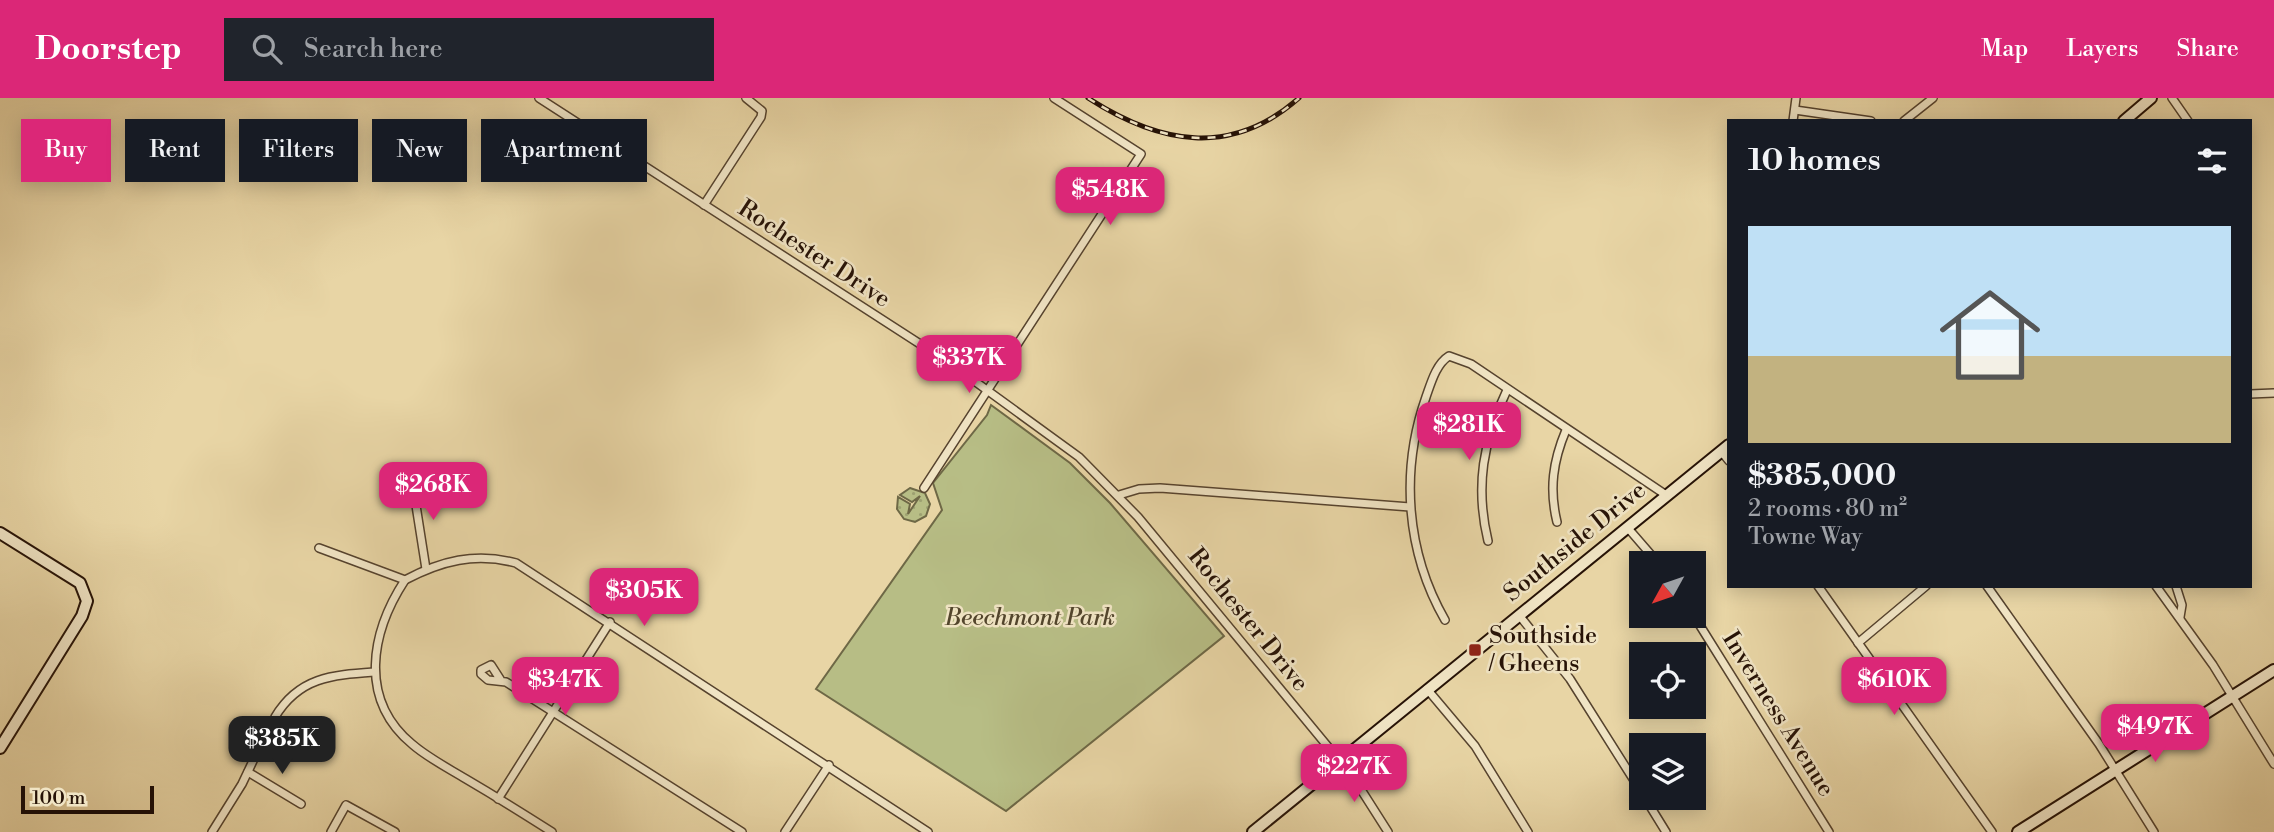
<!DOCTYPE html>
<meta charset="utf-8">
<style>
:root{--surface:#171b24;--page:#20242c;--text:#f1f3f6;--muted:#9ea1a6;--line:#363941;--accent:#db2777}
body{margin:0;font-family:"Libre Bodoni",serif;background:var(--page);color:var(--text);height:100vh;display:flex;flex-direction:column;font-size:26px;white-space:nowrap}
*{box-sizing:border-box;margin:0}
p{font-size:23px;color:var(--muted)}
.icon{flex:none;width:38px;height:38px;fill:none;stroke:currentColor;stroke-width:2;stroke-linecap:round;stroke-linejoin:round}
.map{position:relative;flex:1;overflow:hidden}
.details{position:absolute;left:1727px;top:21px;width:525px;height:469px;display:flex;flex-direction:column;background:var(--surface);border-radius:0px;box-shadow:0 4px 18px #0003}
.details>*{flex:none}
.top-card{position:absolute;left:21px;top:21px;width:665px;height:63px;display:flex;gap:14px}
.needle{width:46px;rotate:230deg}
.buttons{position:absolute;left:1629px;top:453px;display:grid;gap:14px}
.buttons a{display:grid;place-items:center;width:77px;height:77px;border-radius:0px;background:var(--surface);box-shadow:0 4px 18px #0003;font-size:35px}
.scale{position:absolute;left:21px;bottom:18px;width:133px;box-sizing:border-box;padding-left:7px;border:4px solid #261206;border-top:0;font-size:19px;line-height:24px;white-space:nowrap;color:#261206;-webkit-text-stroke:5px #f0e4c4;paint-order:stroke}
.price{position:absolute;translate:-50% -60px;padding:0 16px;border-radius:14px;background:var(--accent);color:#fff;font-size:23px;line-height:46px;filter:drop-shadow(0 2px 4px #0008)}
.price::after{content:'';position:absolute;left:50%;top:42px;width:21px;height:16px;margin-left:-10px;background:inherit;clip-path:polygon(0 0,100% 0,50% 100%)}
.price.on{background:#222;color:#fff}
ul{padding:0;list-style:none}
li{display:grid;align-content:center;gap:14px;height:371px;padding:0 21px}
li+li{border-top:2px solid var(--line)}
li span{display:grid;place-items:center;height:217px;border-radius:0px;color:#555}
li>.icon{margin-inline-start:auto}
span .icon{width:126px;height:126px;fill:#fffc;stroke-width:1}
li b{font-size:30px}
h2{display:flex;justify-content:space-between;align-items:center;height:84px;padding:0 21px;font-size:30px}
.tag{padding:0 24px;border-radius:0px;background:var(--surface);box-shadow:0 4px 18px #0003;font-size:24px;line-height:63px}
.tag.on{background:var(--accent);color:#fff}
header{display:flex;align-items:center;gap:42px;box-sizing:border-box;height:98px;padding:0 35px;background:var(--accent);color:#fff}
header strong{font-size:33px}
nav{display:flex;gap:38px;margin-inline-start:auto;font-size:24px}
.search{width:490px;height:63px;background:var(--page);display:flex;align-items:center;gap:18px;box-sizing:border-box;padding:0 24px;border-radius:0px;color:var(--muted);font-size:26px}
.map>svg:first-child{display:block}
.grass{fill:url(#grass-dots);stroke:#6e6846;stroke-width:2}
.green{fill:#b7bd85;stroke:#6e6846;stroke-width:2}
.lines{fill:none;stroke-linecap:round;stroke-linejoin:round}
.street-casing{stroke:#56432e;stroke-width:10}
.secondary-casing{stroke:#261206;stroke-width:14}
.street{stroke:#f0e4c4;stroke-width:7}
.secondary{stroke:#f0e4c4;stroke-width:10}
.rail-casing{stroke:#261206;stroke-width:5}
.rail{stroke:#f0e4c4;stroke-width:2.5;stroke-dasharray:8;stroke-linecap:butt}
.poi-dot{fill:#8f2418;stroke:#f0e4c4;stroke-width:2.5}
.labels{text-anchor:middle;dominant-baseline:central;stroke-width:5;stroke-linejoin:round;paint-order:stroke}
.street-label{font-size:24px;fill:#261206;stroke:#f0e4c4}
.park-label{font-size:24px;font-style:italic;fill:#52452c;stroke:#f0e4c4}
.poi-label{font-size:24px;fill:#261206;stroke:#f0e4c4;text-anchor:start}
</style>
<header>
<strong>Doorstep</strong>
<div class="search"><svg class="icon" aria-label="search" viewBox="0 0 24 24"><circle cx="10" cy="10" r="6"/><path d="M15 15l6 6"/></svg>Search here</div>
<nav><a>Map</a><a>Layers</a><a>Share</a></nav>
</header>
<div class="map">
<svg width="2274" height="734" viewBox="0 0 2274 734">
<defs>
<pattern id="grass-dots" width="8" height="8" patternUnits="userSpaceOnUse" patternTransform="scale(1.75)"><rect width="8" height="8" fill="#b7bd85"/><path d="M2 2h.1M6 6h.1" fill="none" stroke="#9da171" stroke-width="1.8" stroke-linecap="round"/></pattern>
</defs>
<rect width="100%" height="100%" fill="#e8d5a5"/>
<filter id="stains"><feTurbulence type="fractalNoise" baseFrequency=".00286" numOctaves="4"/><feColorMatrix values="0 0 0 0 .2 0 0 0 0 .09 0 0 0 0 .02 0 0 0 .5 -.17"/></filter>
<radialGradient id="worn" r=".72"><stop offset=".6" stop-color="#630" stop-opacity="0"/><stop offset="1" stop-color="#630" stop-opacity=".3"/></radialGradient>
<polygon class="grass" points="910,390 925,395 930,406 926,418 915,424 904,421 897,411 898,399 910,406 908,416 920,398 912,404 900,397"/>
<polygon class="green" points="991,307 1070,365 1110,405 1224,538 1006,713 816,591 942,412 933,385 987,317"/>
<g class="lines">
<defs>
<g id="street">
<polyline points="539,0 951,266 1079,359 1138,419 1353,679 1388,734"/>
<polyline points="2172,0 2188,23"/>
<polyline points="1795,12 1871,23"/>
<polyline points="1793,23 1796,0"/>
<polyline points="1904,23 1933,0"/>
<polyline points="704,107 761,19 762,13 746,0"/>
<polyline points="2250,296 2274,295"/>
<polyline points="1721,353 1729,363"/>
<polyline points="412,382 426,471"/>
<polyline points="924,390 1141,56 1054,0"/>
<polyline points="1119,397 1139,391 1160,390 1410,409"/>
<path d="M1557,424C1549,391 1553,363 1566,332"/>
<polyline points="1627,429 1659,466"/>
<path d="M1488,443C1475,389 1483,342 1507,292"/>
<path d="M319,450L405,482C441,463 475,454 516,465L928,734"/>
<path d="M405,482C371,534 358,601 412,646C428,660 448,670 466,681C495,698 524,716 552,734"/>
<polyline points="1818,488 1992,734"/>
<polyline points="1987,488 2099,646 2154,734"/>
<polyline points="2156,488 2213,567 2274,666"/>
<polyline points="2176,488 2182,507 2180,519"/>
<polyline points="1519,517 1570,581 1642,695"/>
<polyline points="1694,518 1829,734"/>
<path d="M1445,522C1406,454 1400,373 1426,299C1431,285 1436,266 1449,258L1471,266L1666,397"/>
<polyline points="1858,545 1926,488"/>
<polyline points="500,581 491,567 481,572 481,576 488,582 506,584 742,734"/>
<polyline points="1427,591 1475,648 1528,734"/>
<path d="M275,619C299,579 332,577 375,574"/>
<polyline points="248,674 301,706"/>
<polyline points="1645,700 1666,734"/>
<polyline points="498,701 610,524"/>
<polyline points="212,734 242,686 270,627"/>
<polyline points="331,734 346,707 395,734"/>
<polyline points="785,734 829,667"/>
</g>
<g id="secondary">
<polyline points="2124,23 2151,0"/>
<polyline points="0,435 80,485 87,503 82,518 0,650"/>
<polyline points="1253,734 1729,347"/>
<polyline points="2018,734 2274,572"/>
</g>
</defs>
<use href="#street" class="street-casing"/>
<use href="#secondary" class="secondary-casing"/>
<use href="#street" class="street"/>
<use href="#secondary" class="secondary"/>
<defs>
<path id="rail" d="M1088,0C1159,46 1231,60 1299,0"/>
</defs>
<use href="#rail" class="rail-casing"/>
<use href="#rail" class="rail"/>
</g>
<rect class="poi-dot" x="1468" y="545" width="14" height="14" rx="3.5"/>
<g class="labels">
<g class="street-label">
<text transform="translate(814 156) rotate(33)">Rochester Drive</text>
<text transform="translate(1575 444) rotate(-39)">Southside Drive</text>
<text transform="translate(1248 522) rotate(51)">Rochester Drive</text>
<text transform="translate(1778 616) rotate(58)">Inverness Avenue</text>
</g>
<g class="park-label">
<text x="1030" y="520">Beechmont Park</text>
</g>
<g class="poi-label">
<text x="1489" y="538">Southside<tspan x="1489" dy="28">/ Gheens</tspan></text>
</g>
</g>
<rect width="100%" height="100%" filter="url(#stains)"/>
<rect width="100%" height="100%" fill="url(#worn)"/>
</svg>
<div class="buttons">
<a><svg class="needle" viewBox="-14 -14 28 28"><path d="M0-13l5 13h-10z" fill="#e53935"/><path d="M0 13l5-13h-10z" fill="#9ea1a6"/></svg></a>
<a><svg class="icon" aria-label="locate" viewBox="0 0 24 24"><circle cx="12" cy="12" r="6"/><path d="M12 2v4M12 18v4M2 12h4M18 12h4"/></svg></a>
<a><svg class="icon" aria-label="layers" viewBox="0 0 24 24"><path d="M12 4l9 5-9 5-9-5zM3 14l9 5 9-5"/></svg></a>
</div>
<div class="scale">100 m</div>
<b class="price" style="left:1110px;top:129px">$548K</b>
<b class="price" style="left:969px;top:297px">$337K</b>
<b class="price" style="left:1469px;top:364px">$281K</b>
<b class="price" style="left:433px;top:424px">$268K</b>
<b class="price" style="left:644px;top:530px">$305K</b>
<b class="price" style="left:565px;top:619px">$347K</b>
<b class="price" style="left:1894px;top:619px">$610K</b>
<b class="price" style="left:2155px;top:666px">$497K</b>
<b class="price on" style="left:282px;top:678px">$385K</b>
<b class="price" style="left:1354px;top:706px">$227K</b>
<div class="top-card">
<a class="tag on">Buy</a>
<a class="tag">Rent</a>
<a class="tag">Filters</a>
<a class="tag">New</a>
<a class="tag">Apartment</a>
</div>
<section class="details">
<h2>10 homes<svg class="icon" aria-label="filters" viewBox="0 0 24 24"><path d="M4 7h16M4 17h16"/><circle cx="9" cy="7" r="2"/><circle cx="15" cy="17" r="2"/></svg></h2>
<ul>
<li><span style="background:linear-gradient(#bfe0f5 60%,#c2b280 0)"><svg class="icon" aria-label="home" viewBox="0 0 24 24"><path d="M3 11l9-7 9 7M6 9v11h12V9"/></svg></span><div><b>$385,000</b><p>2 rooms · 80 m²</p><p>Towne Way</p></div></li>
</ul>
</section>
</div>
